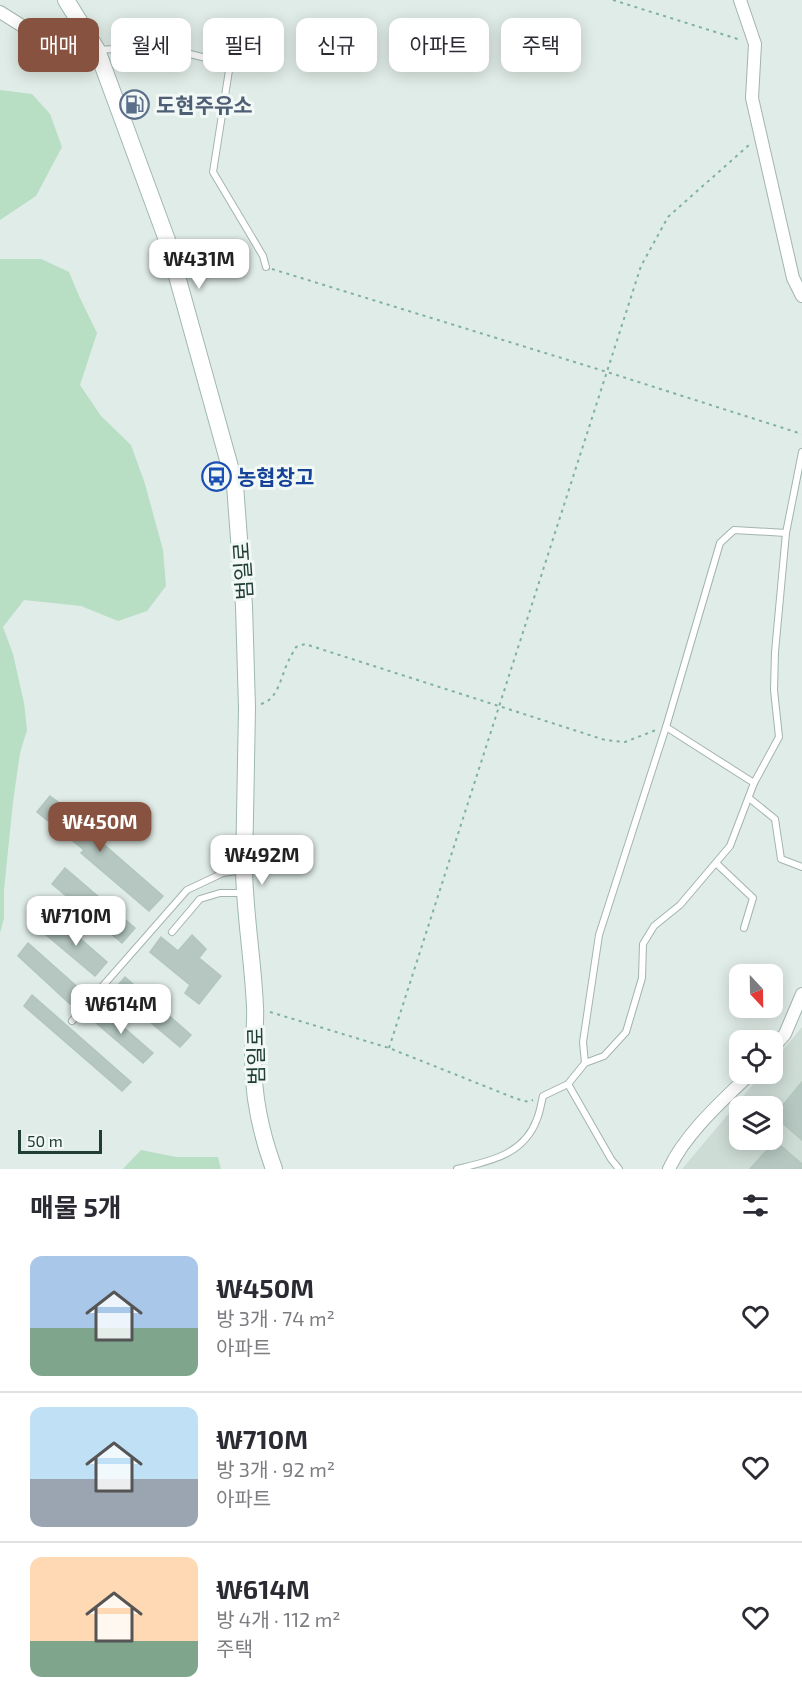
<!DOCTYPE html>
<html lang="ko">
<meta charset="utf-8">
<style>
:root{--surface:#fff;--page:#f7f7f7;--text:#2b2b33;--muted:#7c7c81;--line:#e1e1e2;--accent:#875240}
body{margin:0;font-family:"Exo 2","Noto Sans KR",sans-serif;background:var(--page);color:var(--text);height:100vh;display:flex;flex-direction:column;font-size:22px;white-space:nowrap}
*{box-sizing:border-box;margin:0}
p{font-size:20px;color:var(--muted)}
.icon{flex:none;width:33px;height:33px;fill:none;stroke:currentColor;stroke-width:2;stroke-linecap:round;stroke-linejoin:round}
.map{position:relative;height:1169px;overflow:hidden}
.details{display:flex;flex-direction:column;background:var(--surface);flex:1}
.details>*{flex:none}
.banner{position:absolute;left:18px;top:18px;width:766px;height:54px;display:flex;gap:12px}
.needle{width:39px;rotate:158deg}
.buttons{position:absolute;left:729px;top:964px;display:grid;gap:12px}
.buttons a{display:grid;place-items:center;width:54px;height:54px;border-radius:12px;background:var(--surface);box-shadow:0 3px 15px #0003;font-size:30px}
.scale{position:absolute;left:18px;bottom:15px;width:84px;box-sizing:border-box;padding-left:6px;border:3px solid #203d36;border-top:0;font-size:16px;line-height:21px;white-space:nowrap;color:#203d36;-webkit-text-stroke:4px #f1f8f5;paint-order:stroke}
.price{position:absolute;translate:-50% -51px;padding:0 14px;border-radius:12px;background:#fff;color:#222;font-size:20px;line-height:39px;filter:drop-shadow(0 2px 3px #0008)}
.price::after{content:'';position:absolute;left:50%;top:36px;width:18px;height:14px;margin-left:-9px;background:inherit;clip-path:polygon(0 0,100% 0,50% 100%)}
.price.selected{background:var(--accent);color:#fff}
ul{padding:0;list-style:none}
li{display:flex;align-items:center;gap:18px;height:150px;padding:0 30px}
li+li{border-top:2px solid var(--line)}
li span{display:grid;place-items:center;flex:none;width:168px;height:120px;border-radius:12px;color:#555}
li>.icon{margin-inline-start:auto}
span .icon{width:72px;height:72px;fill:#fffc;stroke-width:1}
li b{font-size:26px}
h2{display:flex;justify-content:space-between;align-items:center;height:72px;padding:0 30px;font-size:26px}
.chip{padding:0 21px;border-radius:12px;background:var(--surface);box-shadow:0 3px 15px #0003;font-size:21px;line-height:54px}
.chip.selected{background:var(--accent);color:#fff}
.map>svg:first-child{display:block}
.built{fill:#cedcd6;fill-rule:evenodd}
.green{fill:#b8dec4}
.building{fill:#b5c7c0;stroke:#b2c6be;stroke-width:1.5}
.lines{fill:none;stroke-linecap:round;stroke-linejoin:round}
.lane-casing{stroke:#a3b4ae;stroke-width:8}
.street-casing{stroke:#a3b4ae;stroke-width:14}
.secondary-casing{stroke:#9eb8b0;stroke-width:18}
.path{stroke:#7fb1a3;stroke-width:2;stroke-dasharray:3 4.5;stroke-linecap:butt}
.lane{stroke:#fff;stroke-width:6}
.street{stroke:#fff;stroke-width:12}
.secondary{stroke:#fff;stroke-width:16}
.labels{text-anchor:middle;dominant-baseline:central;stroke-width:6;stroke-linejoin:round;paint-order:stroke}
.service-label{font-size:21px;font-weight:bold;fill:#4e5e75;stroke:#f1f8f5;text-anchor:start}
.transit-label{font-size:21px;font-weight:bold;fill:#164399;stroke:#f1f8f5;text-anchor:start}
.street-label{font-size:21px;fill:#203d36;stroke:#f1f8f5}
</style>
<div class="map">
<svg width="802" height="1169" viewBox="0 0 802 1169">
<rect width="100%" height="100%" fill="#e0ece7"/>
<path class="built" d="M802,1027V1169H682L762,1074H772L773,1062ZM740,1107H772V1140H740Z"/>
<g class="green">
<polygon points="0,90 32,94 50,114 62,147 36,196 0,220"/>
<polygon points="0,259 41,259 69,272 79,296 97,333 80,385 101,416 131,445 145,484 163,550 166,586 147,611 118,621 81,606 24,600 3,627 13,654 24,703 27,730 20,753 13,802 4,890 4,918 0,933"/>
<polygon points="141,1150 176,1157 218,1157 221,1169 123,1169"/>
</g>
<g class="building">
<polygon points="50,796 88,824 85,828 163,896 149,911 81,853 84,850 37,812"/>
<polygon points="65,868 135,928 122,943 52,884"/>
<polygon points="58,919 107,962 95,976 45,934"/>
<polygon points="192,935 206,949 199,958 221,976 199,1004 185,993 190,985 150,952 161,937 178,951"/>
<polygon points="28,943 82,991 70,1004 18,956"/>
<polygon points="125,977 191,1035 180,1047 113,991"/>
<polygon points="32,995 131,1082 122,1091 24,1006"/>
<polygon points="99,1006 153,1053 143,1063 89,1017"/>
<polygon points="802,1082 802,1140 774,1116"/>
<polygon points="774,1146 781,1146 802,1164 802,1169 750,1169 768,1149"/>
</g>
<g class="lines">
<defs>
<g id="lane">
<polyline points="97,50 133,48 182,52 230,64 213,172 263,256 266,267"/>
<polyline points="666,727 754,783"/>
<polyline points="749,798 775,819 781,859 802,867"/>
<polyline points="716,863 753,898 744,928"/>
<polyline points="172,932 200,899 220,893 244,893"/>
<polyline points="72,1021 187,890 223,873 243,870"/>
<polyline points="585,1063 604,1056 626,1032 642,978 643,944 654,926 680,905 730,846 754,783 779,737 774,690 775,652 786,533"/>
<polyline points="568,1084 611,1159 619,1169"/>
<path d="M457,1169C490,1161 524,1155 537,1119C540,1112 541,1104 543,1096L568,1084L585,1063L583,1042L599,935L666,727L720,543L734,530L786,533L802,452"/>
</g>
<g id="street">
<polyline points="740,0 755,44 752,98 793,278 802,296"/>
<polyline points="0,12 51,44 97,50"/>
<polyline points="772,1049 785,1034 802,994"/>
<path d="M669,1169C685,1134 722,1101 750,1074"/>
</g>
<path id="secondary" d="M66,0L97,50L167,240L235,485L244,606L247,708L244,870C245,916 253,961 255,1007C256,1024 253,1041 253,1057C253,1095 261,1134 274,1169"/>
</defs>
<use href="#lane" class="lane-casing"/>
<use href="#street" class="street-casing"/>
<use href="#secondary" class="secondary-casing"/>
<g class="path">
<polyline points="613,0 741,40"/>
<polyline points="272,269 607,372 802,434"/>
<path d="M261,704C276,700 280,682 285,669C288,661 292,654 296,647L305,644L605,740L625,742L656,730"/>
<polyline points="270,1012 389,1048 517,1099 529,1102 533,1100"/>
<polyline points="389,1048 641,266 668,217 750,144"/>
</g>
<use href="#lane" class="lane"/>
<use href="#street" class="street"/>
<use href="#secondary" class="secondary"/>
</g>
<defs>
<symbol id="fuel-ring" viewBox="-11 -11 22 22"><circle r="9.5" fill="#f1f8f5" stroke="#5c6f8a" stroke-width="1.5"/><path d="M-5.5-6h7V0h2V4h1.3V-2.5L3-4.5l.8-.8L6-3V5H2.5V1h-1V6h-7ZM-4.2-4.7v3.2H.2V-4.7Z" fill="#5c6f8a"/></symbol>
<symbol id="bus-ring" viewBox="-11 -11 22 22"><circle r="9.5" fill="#f1f8f5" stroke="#1a4fb4" stroke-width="1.5"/><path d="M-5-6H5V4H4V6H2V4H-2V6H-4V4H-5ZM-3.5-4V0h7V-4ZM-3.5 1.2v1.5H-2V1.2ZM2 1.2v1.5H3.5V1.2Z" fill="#1a4fb4"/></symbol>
</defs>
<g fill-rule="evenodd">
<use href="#fuel-ring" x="118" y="88" width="33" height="33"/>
<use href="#bus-ring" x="200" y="460" width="33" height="33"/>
</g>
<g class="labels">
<g class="service-label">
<text x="156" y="104">도현주유소</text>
</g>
<g class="transit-label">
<text x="237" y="476">농협창고</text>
</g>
<g class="street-label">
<text transform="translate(242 571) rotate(-94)">범일로</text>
<text transform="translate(255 1056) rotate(-91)">범일로</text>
</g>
</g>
</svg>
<div class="buttons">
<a><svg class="needle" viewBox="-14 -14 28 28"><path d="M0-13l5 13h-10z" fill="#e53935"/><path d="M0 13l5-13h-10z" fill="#7c7c81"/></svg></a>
<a><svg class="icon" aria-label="locate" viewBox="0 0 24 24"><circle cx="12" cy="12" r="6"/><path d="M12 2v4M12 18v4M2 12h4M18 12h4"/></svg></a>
<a><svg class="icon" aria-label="layers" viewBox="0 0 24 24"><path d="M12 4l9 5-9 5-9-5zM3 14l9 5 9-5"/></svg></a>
</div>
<div class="scale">50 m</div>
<b class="price" style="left:199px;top:290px">₩431M</b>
<b class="price selected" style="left:100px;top:853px">₩450M</b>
<b class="price" style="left:262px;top:886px">₩492M</b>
<b class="price" style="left:76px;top:947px">₩710M</b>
<b class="price" style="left:121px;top:1035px">₩614M</b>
<div class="banner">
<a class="chip selected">매매</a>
<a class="chip">월세</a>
<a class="chip">필터</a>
<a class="chip">신규</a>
<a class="chip">아파트</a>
<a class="chip">주택</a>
</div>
</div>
<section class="details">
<h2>매물 5개<svg class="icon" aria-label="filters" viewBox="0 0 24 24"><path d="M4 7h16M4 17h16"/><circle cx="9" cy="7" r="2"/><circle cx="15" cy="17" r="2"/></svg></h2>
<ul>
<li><span style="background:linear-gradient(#a9c7e8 60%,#7fa58c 0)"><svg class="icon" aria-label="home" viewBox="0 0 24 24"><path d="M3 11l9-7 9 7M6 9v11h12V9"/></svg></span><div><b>₩450M</b><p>방 3개 · 74 m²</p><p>아파트</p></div><svg class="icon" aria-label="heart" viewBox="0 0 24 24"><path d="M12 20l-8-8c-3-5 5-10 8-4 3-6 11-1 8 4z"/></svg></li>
<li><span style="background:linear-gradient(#bfe0f5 60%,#9aa5b1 0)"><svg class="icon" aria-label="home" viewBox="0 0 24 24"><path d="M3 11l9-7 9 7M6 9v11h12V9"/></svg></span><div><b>₩710M</b><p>방 3개 · 92 m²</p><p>아파트</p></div><svg class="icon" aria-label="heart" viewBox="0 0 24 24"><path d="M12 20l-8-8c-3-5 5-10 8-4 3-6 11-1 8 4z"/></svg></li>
<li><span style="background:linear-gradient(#ffd9b3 70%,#7fa58c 0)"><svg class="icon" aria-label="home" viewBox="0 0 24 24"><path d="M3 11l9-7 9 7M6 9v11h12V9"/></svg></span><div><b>₩614M</b><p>방 4개 · 112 m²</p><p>주택</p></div><svg class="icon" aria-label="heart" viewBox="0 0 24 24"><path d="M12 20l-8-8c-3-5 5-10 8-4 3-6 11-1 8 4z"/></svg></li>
</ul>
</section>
